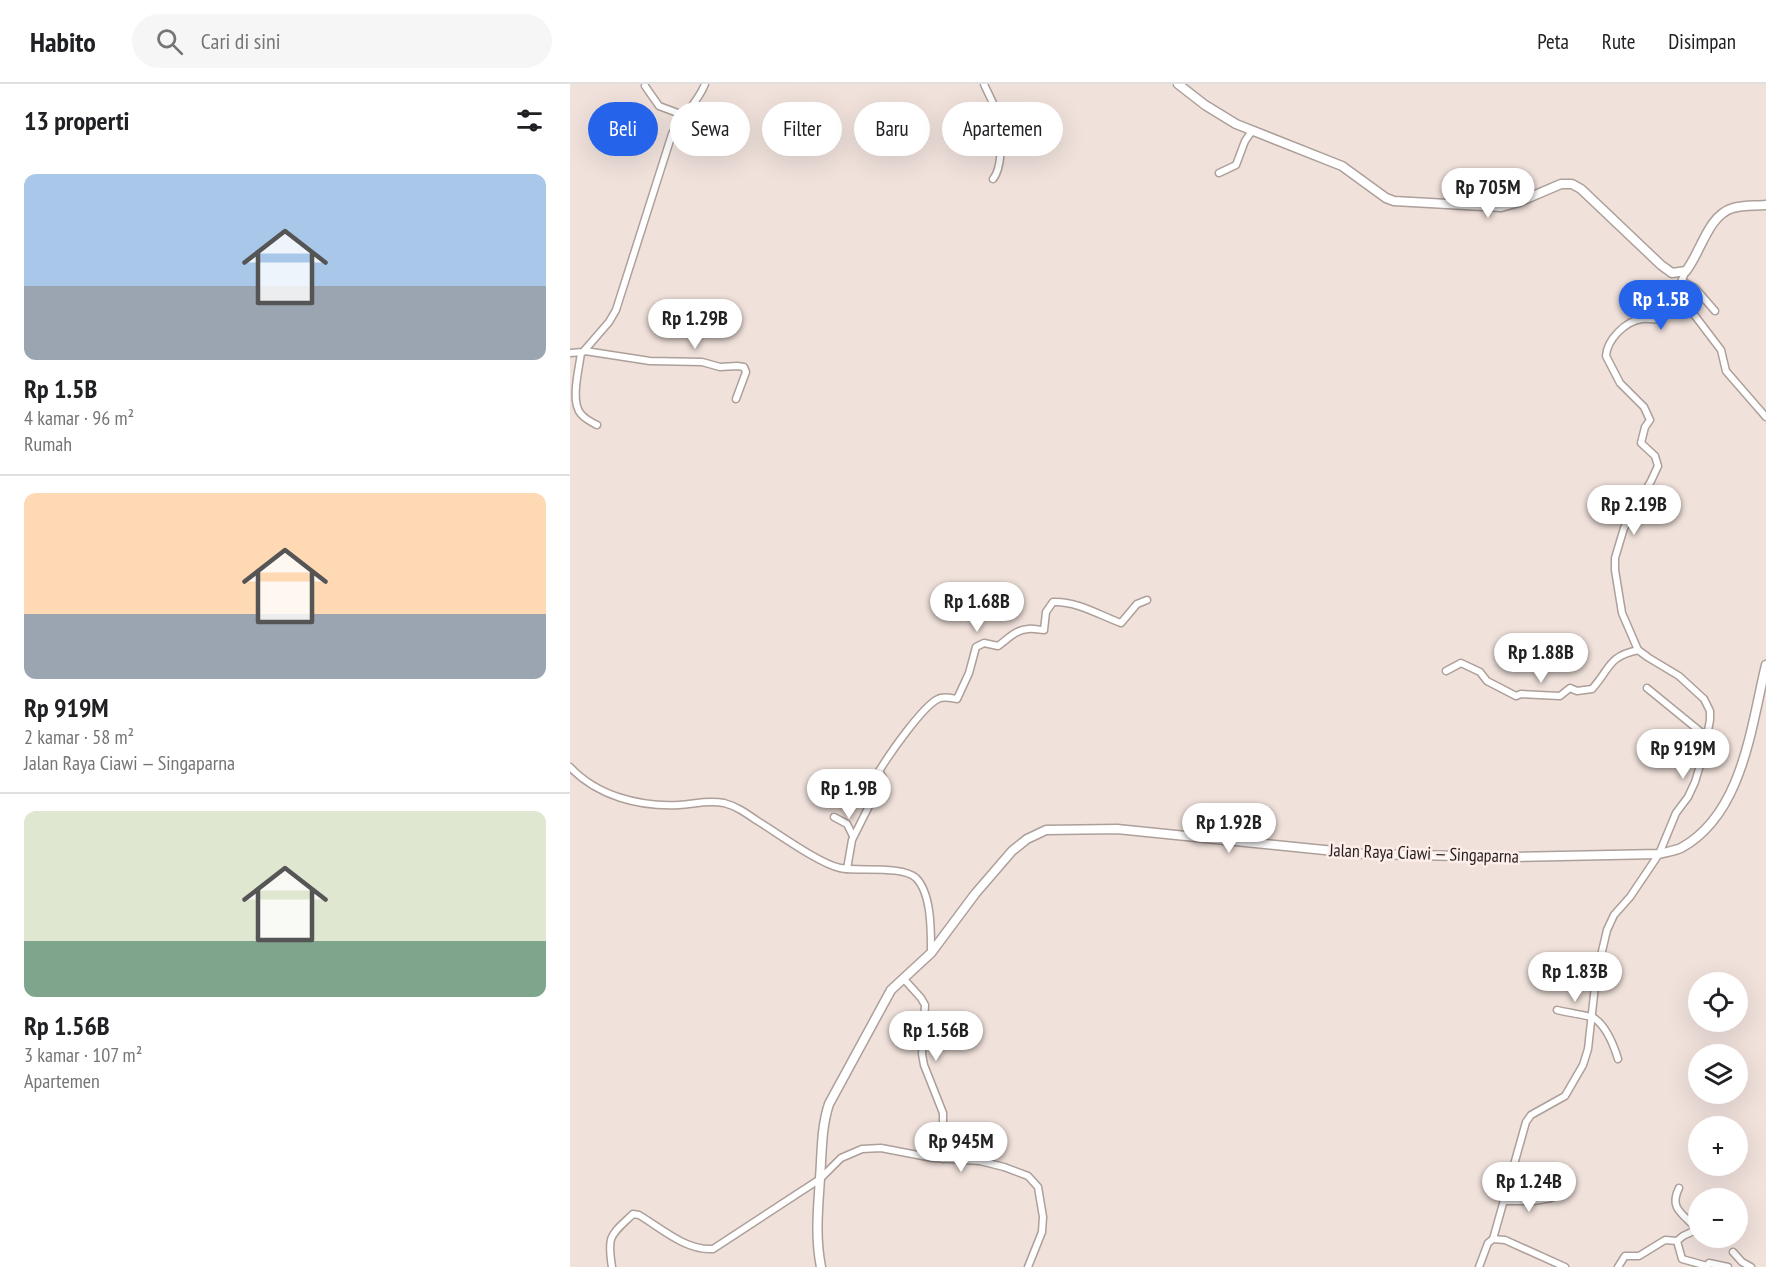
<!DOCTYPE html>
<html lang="id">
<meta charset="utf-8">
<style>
:root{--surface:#fff;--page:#f6f6f6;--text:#202124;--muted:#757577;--line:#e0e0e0;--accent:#2563eb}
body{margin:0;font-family:"PT Sans Narrow",sans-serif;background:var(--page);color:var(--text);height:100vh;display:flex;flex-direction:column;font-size:22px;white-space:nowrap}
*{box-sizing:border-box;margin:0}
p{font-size:20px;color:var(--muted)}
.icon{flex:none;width:33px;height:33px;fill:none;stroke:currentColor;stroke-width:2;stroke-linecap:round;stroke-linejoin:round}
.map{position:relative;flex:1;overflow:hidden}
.panel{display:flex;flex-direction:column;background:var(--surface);width:570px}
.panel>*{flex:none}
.guide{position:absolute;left:18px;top:18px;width:570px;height:54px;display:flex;gap:12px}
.fabs{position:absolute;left:1118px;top:888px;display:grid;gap:12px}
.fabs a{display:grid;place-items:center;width:60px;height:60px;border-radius:50%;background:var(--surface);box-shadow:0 6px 24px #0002;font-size:30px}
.price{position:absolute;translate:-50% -51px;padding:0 14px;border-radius:21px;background:#fff;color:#222;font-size:20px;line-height:39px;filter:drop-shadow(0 2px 3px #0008)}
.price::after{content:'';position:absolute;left:50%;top:36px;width:18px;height:14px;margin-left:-9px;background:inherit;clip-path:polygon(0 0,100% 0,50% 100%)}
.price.active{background:var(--accent);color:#fff}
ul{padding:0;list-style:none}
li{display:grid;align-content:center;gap:12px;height:318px;padding:0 24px}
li+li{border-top:2px solid var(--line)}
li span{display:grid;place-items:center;height:186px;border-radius:12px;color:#555}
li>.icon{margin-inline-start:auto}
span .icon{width:108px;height:108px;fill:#fffc;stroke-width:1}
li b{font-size:26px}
h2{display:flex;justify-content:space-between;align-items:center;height:72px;padding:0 24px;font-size:26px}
.chip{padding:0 21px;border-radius:27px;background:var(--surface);box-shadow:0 6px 24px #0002;font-size:21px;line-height:54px}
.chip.active{background:var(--accent);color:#fff}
header{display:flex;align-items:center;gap:36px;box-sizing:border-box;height:84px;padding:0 30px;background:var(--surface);border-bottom:2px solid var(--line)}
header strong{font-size:28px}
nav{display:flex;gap:33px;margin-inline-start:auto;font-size:21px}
.search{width:420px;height:54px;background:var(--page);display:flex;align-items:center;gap:15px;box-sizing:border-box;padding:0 21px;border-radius:33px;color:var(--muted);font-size:22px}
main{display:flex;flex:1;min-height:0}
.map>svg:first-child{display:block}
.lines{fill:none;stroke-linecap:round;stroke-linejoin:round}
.minor-casing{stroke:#ad9f9a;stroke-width:9}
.secondary-casing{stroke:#ad9f9a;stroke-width:11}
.minor{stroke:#fff;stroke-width:6}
.secondary{stroke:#fff;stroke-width:8}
.labels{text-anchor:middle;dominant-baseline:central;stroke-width:5;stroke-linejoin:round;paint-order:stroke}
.street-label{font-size:18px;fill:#241f1d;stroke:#feeee9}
</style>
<header>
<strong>Habito</strong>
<div class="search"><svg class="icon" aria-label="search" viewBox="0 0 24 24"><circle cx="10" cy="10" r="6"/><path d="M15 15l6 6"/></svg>Cari di sini</div>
<nav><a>Peta</a><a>Rute</a><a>Disimpan</a></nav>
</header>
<main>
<section class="panel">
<h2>13 properti<svg class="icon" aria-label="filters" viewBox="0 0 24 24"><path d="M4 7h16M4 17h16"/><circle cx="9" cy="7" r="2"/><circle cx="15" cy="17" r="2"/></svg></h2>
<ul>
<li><span style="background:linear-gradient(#a9c7e8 60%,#9aa5b1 0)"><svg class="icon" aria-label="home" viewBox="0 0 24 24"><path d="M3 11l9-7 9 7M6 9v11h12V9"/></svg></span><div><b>Rp 1.5B</b><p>4 kamar · 96 m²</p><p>Rumah</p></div></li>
<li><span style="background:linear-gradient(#ffd9b3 65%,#9aa5b1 0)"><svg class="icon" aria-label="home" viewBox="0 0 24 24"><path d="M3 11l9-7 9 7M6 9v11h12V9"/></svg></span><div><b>Rp 919M</b><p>2 kamar · 58 m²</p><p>Jalan Raya Ciawi — Singaparna</p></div></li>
<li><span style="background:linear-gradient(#dfe7d0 70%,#7fa58c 0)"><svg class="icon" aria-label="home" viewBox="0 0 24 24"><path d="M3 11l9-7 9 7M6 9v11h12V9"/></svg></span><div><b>Rp 1.56B</b><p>3 kamar · 107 m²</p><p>Apartemen</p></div></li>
</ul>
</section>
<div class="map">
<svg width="1196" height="1183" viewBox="0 0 1196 1183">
<rect width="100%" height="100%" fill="#f0e1db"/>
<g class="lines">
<defs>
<g id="minor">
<path d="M414,0C419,12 428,26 430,40C432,53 432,85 423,95"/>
<polyline points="75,2 89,22 113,31"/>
<polyline points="649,89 666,81 675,57 682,47"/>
<polyline points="1112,197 1125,204 1145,227"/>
<polyline points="1107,211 1116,220 1151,266 1156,287 1196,333"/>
<polyline points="15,267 80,277 132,278 150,283 167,282 174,283 176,288 166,315"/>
<path d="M0,269L13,268L39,238L46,226L102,50C111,32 128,19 135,0"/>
<path d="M11,269C9,285 0,318 11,330C15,335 21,338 27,341"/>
<path d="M876,587L891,579L910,588L917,597L946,612L951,610L990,612L1000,604L1007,607L1022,605C1041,584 1037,573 1068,566"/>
<polyline points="1077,604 1137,653"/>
<path d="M0,683C27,712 70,723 109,721C125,720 137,716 154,719C166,722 176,729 186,736C206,748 248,779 270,784C288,788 332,781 346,794C362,810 361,849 361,869"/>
<polyline points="264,733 277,740 283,752"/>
<path d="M277,785L282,756L313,694L309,687L311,684C321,668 353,622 368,615C373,612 381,614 387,615L399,589L406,563L414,559L428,562C438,555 445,546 458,545C463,544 469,546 474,546L476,528L483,518C507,517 529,531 551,539L567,520L577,516"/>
<polyline points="333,894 351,914 355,921 352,970 354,981 373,1029 373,1075"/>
<path d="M987,926C994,928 1021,932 1024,934C1036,942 1044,962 1048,975"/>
<path d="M1109,1104C1098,1126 1115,1130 1126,1145"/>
<polyline points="935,1117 964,1117 981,1114"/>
<path d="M923,1155L956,1038L961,1031L995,1012L1013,981L1018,965L1026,893L1037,846L1044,831L1060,813L1089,770L1106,729L1118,713L1125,698L1134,668L1140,636V627L1134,615L1109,592L1079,574L1068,566L1052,529L1045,486V474L1054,444L1081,397L1088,382L1085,372L1071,359L1075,343L1080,336L1074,323L1050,299L1036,272C1037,256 1055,237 1072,235C1080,234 1088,238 1095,232L1116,187"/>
<polyline points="1107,1157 1112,1175 1137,1182"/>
<polyline points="1163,1168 1172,1178 1181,1183"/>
<path d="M42,1183C37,1151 40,1152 63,1130L69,1131C91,1144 116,1167 143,1165L250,1095L271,1074L292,1065L311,1064L363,1074L410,1077L434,1083L458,1092L468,1103L473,1133L472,1148L458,1183"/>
<polyline points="909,1183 918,1159 923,1155 935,1156 995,1183"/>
<polyline points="1048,1183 1055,1172 1069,1172 1095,1156 1107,1157 1113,1152 1128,1145"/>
<polyline points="1136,1183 1139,1179 1158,1183"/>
</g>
<g id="secondary">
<path d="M608,0L635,21L666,40L772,82L816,114L824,117L931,123L949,118L991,100H1002L1011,105L1091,181L1102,189L1116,187C1131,168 1138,131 1163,124C1173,121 1185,122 1196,121"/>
<path d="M251,1183C245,1153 248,1125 250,1094C252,1069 251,1044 259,1020L321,906L361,869L405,810L442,767L457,755L476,746L547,745L794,770L942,773L1089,770C1096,768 1104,767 1111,764C1173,730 1181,642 1196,581"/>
</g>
</defs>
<use href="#minor" class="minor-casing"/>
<use href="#secondary" class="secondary-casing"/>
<use href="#minor" class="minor"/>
<use href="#secondary" class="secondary"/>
</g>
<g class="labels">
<g class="street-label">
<text transform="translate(854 769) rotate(2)">Jalan Raya Ciawi — Singaparna</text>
</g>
</g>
</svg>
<div class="fabs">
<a><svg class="icon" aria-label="locate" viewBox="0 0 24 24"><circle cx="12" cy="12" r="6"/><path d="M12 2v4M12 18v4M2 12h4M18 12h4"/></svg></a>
<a><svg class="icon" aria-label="layers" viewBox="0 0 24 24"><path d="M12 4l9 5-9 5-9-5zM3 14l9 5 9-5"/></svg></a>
<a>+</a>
<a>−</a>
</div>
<b class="price" style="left:918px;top:135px">Rp 705M</b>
<b class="price active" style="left:1091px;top:247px">Rp 1.5B</b>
<b class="price" style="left:125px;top:266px">Rp 1.29B</b>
<b class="price" style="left:1064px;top:452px">Rp 2.19B</b>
<b class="price" style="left:407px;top:549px">Rp 1.68B</b>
<b class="price" style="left:971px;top:600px">Rp 1.88B</b>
<b class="price" style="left:1113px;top:696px">Rp 919M</b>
<b class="price" style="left:279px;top:736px">Rp 1.9B</b>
<b class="price" style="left:659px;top:770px">Rp 1.92B</b>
<b class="price" style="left:1005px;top:919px">Rp 1.83B</b>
<b class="price" style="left:366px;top:978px">Rp 1.56B</b>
<b class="price" style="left:391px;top:1089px">Rp 945M</b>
<b class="price" style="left:959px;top:1129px">Rp 1.24B</b>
<div class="guide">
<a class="chip active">Beli</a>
<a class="chip">Sewa</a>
<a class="chip">Filter</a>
<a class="chip">Baru</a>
<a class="chip">Apartemen</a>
</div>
</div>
</main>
